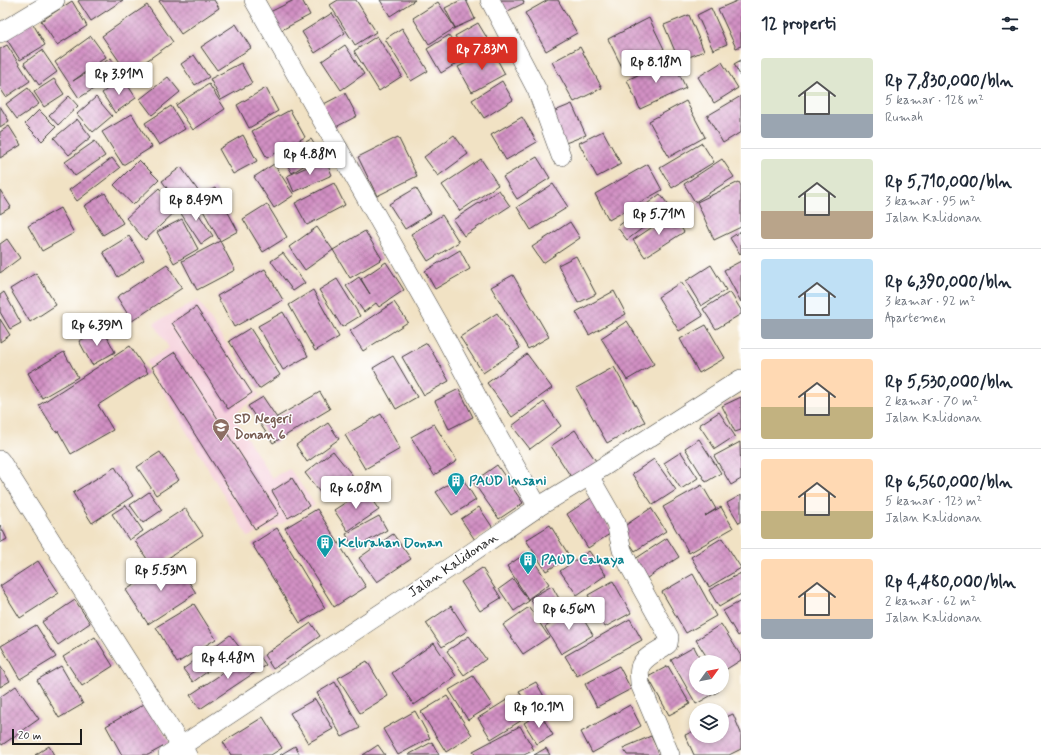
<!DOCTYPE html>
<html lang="id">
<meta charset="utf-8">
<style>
:root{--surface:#fff;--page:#f2f2f3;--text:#1f2937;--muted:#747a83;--line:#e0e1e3;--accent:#d93025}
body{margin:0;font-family:Mynerve,sans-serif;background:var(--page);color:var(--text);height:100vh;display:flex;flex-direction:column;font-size:15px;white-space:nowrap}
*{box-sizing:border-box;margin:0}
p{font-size:13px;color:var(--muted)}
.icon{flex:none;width:22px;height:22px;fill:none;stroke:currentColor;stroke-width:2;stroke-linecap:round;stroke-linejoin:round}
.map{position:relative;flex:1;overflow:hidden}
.panel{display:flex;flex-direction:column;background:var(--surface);width:300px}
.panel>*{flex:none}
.needle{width:26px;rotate:57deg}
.controls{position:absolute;left:689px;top:655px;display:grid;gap:8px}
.controls a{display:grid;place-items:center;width:40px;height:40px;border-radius:50%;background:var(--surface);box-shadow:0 2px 6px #0003;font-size:20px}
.scale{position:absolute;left:12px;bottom:10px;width:70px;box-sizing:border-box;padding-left:4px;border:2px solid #1c1c1c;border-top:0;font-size:11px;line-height:14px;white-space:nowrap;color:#1c1c1c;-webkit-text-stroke:3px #fff;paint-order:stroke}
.price{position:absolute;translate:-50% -34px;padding:0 9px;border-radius:4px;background:#fff;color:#222;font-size:13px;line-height:26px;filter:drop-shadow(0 1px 2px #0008)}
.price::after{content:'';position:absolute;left:50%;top:24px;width:12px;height:9px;margin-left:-6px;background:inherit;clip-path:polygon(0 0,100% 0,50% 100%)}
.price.on{background:var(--accent);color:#fff}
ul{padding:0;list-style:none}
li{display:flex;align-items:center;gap:12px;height:100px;padding:0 20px}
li+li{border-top:1px solid var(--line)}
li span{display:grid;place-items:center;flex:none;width:112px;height:80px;border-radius:4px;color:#555}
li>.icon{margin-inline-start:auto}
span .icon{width:48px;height:48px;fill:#fffc;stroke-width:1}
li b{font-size:17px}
h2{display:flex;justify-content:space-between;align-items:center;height:48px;padding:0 20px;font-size:17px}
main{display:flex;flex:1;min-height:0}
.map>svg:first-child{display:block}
.built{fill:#f5cfda}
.building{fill:url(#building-cross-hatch)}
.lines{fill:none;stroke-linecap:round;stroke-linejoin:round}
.minor-casing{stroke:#3c3a35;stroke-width:20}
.minor{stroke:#fff;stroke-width:19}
.labels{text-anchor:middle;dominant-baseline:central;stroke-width:3;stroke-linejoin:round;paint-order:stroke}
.education-label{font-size:14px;font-weight:bold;fill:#785e54;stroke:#fff;text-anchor:start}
.culture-label{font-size:14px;font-weight:bold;fill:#0d838f;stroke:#fff;text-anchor:start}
.street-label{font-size:14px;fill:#1c1c1c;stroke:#fff}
</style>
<main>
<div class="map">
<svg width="741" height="755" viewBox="0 0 741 755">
<defs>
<pattern id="building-cross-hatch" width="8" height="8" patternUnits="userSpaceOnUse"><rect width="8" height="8" fill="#d190c3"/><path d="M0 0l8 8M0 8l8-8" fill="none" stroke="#a9759e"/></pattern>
</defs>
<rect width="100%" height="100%" fill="#fff"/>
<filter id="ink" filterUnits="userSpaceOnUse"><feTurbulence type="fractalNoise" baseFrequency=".025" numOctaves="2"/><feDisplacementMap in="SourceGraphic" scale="8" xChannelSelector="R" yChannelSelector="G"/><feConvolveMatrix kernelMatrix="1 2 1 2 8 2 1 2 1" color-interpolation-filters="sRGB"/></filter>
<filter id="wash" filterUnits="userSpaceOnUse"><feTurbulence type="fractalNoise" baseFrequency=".012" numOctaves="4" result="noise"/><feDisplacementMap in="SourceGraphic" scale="16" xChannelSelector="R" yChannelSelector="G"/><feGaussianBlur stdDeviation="0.9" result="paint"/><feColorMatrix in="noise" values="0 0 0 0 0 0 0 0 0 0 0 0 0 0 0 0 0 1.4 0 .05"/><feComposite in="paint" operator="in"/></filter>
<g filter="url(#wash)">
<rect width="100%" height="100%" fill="#f1e2c4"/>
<polygon class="built" points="198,300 259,395 233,415 272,478 289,468 315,505 283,523 248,537 146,362 169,348 154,323"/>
<g id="blocks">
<g class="building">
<polygon points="80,0 123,0 91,21 78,1"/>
<polygon points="161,0 214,0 219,8 181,34 159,1"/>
<polygon points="294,0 302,0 310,15 276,33 266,14"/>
<polygon points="338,0 356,0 376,32 355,45 330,5"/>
<polygon points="380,0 415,0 390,16"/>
<polygon points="461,0 466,0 475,19 455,28 445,8"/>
<polygon points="498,0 523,0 524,3 504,13"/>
<polygon points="548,0 558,0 577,33 546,51 525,13"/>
<polygon points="739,0 741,0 741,46 736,48 718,9"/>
<polygon points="72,1 87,26 57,45 41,21"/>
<polygon points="438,2 455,28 429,44 413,18"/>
<polygon points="147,5 173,42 128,74 102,36"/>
<polygon points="711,8 727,44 713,50 697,15"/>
<polygon points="332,13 345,33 315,53 302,32"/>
<polygon points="689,15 704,51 679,61 664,25"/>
<polygon points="649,18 664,49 623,69 608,39"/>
<polygon points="32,22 45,45 20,60 6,38"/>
<polygon points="478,23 490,43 467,57 455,36"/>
<polygon points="236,24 251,48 217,70 201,47"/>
<polygon points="402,28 428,71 411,81 385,39"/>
<polygon points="449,35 464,59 441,73 427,49"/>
<polygon points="91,36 106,57 73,81 111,58 120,72 79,98 55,62"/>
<polygon points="377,36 402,76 379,91 354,51"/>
<polygon points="7,45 30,81 6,97 0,88 0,49"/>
<polygon points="345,45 364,74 341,90 322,61"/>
<polygon points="580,47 602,88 574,102 552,62"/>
<polygon points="42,50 57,72 39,85 24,63"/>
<polygon points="492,50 505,74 472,92 458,67"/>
<polygon points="194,55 209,77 195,85 181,64"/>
<polygon points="672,59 686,88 640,109 627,80"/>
<polygon points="741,60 741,77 734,64"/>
<polygon points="722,62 738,88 714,103 698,77"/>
<polygon points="241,63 252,83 221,100 210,79"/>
<polygon points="168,77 180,92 152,115 140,99"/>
<polygon points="123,78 136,98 115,113 102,93"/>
<polygon points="54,79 64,94 44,107 34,92"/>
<polygon points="502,81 513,100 484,118 472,100"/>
<polygon points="209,84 225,109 193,130 176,105"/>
<polygon points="28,88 39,104 17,119 6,104"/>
<polygon points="266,88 278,111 249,128 237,105"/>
<polygon points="345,93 357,116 334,128 322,105"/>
<polygon points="69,96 78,106 58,125 49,115"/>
<polygon points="741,96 741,132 723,143 707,116"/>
<polygon points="96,97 112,116 93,132 77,114"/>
<polygon points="686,101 705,137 669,157 649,121"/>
<polygon points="572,104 586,135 563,144 550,113"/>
<polygon points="0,106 9,121 0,127"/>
<polygon points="171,106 185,129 159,145 145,123"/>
<polygon points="39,110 56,127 42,141 25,124"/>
<polygon points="290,110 305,137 267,158 252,131"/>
<polygon points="132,114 152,147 123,165 102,132"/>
<polygon points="522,117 537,142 506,160 491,135"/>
<polygon points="77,119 91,137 69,155 54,138"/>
<polygon points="9,126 21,145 0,158 0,132"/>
<polygon points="603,131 621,164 597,177 579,143"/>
<polygon points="243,135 257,161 233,174 219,149"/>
<polygon points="454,135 468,154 438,176 424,157"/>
<polygon points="398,137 417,176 377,196 358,157"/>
<polygon points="311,139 321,155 292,173 282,156"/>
<polygon points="95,141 105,156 75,176 65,162"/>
<polygon points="702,143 714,162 672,188 660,168"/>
<polygon points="537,157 550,178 517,199 503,177"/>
<polygon points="112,158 120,168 77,201 69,190"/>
<polygon points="325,159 332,175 294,192 287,176"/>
<polygon points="481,159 498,185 460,211 442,185"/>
<polygon points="722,159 734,177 695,202 684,184"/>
<polygon points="139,160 159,180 133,205 114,185"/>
<polygon points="274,164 294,195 274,208 254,177"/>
<polygon points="648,164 662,190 609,220 595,194"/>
<polygon points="181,167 199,192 180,207 162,181"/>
<polygon points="739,182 741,186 741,227 714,240 697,202"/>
<polygon points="334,183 345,205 307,225 295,203"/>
<polygon points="553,184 568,207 531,230 517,207"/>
<polygon points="159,188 178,209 145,240 126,218"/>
<polygon points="215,188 238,231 220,241 235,270 197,290 182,261 220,241 196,198"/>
<polygon points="416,188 431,213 405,229 389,204"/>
<polygon points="0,190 11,207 0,214"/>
<polygon points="499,190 510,206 464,236 453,220"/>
<polygon points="105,193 123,223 103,235 84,206"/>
<polygon points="660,194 670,207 627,240 617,227"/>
<polygon points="190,201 213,236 201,244 178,209"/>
<polygon points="267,204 287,237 263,252 243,219"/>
<polygon points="60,208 74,233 42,251 28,226"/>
<polygon points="672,214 684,232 645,257 633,240"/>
<polygon points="442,215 459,242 428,261 411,234"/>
<polygon points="182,219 198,249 174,263 157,232"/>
<polygon points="570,222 580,238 543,263 532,247"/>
<polygon points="317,227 333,250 365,231 382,259 350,278 333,250 305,270 289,247"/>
<polygon points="741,231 741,253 740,254 730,238"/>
<polygon points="129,236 144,260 118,277 103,252"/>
<polygon points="7,239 20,258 0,273 0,244"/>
<polygon points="460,250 470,269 435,289 425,271"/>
<polygon points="283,253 305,283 293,291 271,261"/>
<polygon points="576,256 596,294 578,303 558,265"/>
<polygon points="741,261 741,302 724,270"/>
<polygon points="386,262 404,290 379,307 376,303 364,312 346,286 359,277 370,294 361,279"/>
<polygon points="167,264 182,288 132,321 117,297"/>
<polygon points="711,265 726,290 701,306 686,281"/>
<polygon points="265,269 283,300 234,327 217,296"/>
<polygon points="36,273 56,305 30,322 10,289"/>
<polygon points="513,275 549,337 528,349 491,287"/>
<polygon points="337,279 360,316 342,327 319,290"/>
<polygon points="681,282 703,316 679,331 658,297"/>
<polygon points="313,290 339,337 315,351 289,305"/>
<polygon points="614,291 626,314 589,335 576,312"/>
<polygon points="4,292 21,323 10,329 0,312 0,295"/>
<polygon points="730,292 741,310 741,314 716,329 703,309"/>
<polygon points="394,302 408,322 363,351 350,331"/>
<polygon points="196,307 252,393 228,409 172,323"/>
<polygon points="283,312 308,356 283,370 258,326"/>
<polygon points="497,313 520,348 483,373 460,337"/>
<polygon points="0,319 10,335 0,342"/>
<polygon points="627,321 654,364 627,380 601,338"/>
<polygon points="706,325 725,358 699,373 680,339"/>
<polygon points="250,328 280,375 259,389 229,341"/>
<polygon points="103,329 115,352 92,365 79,341"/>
<polygon points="427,343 449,381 424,395 402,357"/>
<polygon points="130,346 148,373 98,405 113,430 71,454 58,431 56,432 39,405"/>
<polygon points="64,352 78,377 42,398 28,373"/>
<polygon points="175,352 279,514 255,529 152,367"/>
<polygon points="527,354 552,388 512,417 487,383"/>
<polygon points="393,356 417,397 396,409 373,368"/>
<polygon points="614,367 645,422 607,443 576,388"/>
<polygon points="459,389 473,417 449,429 435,401"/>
<polygon points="320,392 330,409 273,443 248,406 263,397 283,427 277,417"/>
<polygon points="741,397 741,430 735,432 722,406"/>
<polygon points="544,402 561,426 530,449 512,426"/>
<polygon points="719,412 735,436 715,449 699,425"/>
<polygon points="381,414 400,449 365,469 345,435"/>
<polygon points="328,423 339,439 307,462 296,445"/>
<polygon points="434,424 457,461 434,475 411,437"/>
<polygon points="575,430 598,464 573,480 551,446"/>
<polygon points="699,439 721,473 706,482 685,448"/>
<polygon points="740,442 741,479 731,485 714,456"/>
<polygon points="333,451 353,476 325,499 305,473"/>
<polygon points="160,452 179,480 156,495 137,467"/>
<polygon points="681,452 698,478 681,489 664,463"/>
<polygon points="654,459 676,490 653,505 632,474"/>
<polygon points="497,465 523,503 499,519 473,482"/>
<polygon points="115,467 133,496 92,523 73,493"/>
<polygon points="461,476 476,500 452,515 436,492"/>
<polygon points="292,478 309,506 288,518 272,491"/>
<polygon points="702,485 716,509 705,516 721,507 733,528 689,553 663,507"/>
<polygon points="365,490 379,510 348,531 334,510"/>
<polygon points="149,492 162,510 143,523 130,505"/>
<polygon points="741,495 741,522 739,523 727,503"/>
<polygon points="591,498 613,532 588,548 567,514"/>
<polygon points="126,505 143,531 129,540 112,514"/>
<polygon points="479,507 493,528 475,540 461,519"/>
<polygon points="185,508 203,535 153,568 135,541"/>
<polygon points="651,508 666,531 635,551 620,529"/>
<polygon points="317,509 366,587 334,607 285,528"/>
<polygon points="379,516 387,530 354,549 346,534"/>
<polygon points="0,525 7,539 0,543"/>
<polygon points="550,525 570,557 546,571 526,540"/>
<polygon points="277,528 325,608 300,623 252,544"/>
<polygon points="393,534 411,559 377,582 359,558"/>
<polygon points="667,538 679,557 644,580 632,561"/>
<polygon points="722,538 741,568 709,587 691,557"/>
<polygon points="589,551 606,575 577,595 560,571"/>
<polygon points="528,552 549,584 528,599 507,566"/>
<polygon points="174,559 196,593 148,624 126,590"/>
<polygon points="38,561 59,593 20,618 0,586"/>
<polygon points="482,568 501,598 480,611 461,582"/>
<polygon points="741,573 741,594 719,607 709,590"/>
<polygon points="693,574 716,616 686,633 662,592"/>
<polygon points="513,579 529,601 514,611 499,589"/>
<polygon points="613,581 631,613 605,627 588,595"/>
<polygon points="552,586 566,611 544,623 530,598"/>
<polygon points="75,600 90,623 58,645 42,622"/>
<polygon points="741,601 741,634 738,636 723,611"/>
<polygon points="194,604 216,639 177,663 156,627"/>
<polygon points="451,606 467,631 442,647 426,623"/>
<polygon points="529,607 549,637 523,654 503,625"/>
<polygon points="576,607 593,635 561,654 545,627"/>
<polygon points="630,619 642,640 577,676 565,656"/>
<polygon points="311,623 320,636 273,669 264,655"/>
<polygon points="721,624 741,656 741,660 722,672 722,662 710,662 696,640"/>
<polygon points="36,625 56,657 20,679 1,646"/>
<polygon points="230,635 240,648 193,682 183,669"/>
<polygon points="469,636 486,659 464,675 447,651"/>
<polygon points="95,637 113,666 82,686 63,657"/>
<polygon points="434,643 456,676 414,705 392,673"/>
<polygon points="694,647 702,662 696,662 696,688 717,688 719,691 696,704 671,660"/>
<polygon points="256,651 266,665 200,709 190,695"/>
<polygon points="367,661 388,696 360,713 338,678"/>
<polygon points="0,666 10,681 0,687"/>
<polygon points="61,666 83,704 59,718 37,680"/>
<polygon points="619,666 631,689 597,707 585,684"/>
<polygon points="668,666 690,704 669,715 648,677"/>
<polygon points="473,676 492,705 468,720 449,690"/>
<polygon points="335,682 360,728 342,737 317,693"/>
<polygon points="536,682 547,702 530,711 519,691"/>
<polygon points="16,686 39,719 2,745 0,742 0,697"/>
<polygon points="447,696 472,735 446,752 421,712"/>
<polygon points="513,696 527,717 491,739 478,718"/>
<polygon points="315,699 333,729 308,743 290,713"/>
<polygon points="146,703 170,743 148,755 122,755 106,726"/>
<polygon points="630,705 641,726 592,753 581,732"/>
<polygon points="415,711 430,738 398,755 383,729"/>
<polygon points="540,713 553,735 537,744 524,723"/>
<polygon points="733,714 741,733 741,749 729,755 694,755 685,735 696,730 696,736 722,736 722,719"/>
<polygon points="263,717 282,748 271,755 231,755 223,742"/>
<polygon points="520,726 534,750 524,755 475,755 473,751"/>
<polygon points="651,736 660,755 627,755 623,748"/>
<polygon points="432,742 439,755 408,755"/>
<polygon points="378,745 385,755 363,755"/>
<polygon points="49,746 54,755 35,755"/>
<polygon points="295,746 300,755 280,755"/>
<polygon points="546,748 550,755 534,755"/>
</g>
</g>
</g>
<g filter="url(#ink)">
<use href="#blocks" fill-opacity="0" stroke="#3c3a35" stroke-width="1"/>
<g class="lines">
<defs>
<g id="minor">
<polyline points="254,0 444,335 491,423 538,507"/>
<polyline points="490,0 537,90 561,156"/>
<polyline points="0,33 55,0"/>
<polyline points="0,460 187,755"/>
<path d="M589,476L616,523L622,550L630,567L669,637L668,644C660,650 646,656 641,665C638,670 640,679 640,684L670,755"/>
<polyline points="168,755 455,564 538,507 589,476 741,379"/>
</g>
</defs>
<use href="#minor" class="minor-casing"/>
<use href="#minor" class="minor"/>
</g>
</g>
<defs>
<symbol id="school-pin" viewBox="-11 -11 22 30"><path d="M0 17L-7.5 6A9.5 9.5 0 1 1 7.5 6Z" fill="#8d6e63" stroke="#fff"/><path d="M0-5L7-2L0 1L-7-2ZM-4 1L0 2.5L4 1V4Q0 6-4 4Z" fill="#fff"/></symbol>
<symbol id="building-pin" viewBox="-11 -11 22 30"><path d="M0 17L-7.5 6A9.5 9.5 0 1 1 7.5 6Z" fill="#0f9aa8" stroke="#fff"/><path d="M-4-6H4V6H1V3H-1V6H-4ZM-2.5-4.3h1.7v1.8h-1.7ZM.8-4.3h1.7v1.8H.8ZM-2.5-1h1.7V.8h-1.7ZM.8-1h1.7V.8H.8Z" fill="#fff"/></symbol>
</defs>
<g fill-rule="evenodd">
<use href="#school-pin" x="211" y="417" width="20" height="27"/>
<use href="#building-pin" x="446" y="471" width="20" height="27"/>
<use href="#building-pin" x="315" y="533" width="20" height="27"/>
<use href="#building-pin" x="518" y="550" width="20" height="27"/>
</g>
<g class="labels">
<g class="education-label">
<text x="234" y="419">SD Negeri<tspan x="234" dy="16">Donan 6</tspan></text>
</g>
<g class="culture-label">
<text x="469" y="481">PAUD Insani</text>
<text x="338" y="543">Kelurahan Donan</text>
<text x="541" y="560">PAUD Cahaya</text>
</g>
<g class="street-label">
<text transform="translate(453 565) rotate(-34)">Jalan Kalidonan</text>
</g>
</g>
</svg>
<div class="controls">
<a><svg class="needle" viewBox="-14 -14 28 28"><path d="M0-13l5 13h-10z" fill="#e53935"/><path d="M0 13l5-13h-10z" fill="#747a83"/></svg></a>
<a><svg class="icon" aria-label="layers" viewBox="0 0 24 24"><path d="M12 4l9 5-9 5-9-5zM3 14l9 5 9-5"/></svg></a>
</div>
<div class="scale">20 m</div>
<b class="price on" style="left:482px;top:71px">Rp 7.83M</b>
<b class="price" style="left:656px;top:84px">Rp 8.18M</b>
<b class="price" style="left:119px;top:96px">Rp 3.91M</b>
<b class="price" style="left:310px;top:176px">Rp 4.88M</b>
<b class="price" style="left:196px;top:222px">Rp 8.49M</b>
<b class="price" style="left:659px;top:236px">Rp 5.71M</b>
<b class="price" style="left:97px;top:347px">Rp 6.39M</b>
<b class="price" style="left:356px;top:510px">Rp 6.08M</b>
<b class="price" style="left:161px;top:592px">Rp 5.53M</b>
<b class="price" style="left:569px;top:631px">Rp 6.56M</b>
<b class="price" style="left:228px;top:680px">Rp 4.48M</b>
<b class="price" style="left:539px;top:729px">Rp 10.1M</b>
</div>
<section class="panel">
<h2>12 properti<svg class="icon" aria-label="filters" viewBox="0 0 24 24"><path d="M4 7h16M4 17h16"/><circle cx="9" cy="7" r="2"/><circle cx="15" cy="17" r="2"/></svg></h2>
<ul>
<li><span style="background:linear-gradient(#dfe7d0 70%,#9aa5b1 0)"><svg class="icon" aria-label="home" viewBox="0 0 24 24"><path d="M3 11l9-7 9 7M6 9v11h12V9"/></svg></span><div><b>Rp 7,830,000/bln</b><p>5 kamar · 128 m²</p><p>Rumah</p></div></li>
<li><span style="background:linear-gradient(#dfe7d0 65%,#b9a48a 0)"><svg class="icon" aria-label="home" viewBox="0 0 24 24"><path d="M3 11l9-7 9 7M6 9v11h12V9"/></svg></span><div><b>Rp 5,710,000/bln</b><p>3 kamar · 95 m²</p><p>Jalan Kalidonan</p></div></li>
<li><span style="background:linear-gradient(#bfe0f5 75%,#9aa5b1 0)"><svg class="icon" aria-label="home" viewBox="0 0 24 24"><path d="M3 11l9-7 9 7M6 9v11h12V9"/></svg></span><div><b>Rp 6,390,000/bln</b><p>3 kamar · 92 m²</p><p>Apartemen</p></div></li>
<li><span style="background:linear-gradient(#ffd9b3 60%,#c2b280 0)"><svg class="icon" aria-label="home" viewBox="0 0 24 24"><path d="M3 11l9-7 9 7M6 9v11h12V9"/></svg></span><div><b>Rp 5,530,000/bln</b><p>2 kamar · 70 m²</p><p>Jalan Kalidonan</p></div></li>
<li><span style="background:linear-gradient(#ffd9b3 65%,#c2b280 0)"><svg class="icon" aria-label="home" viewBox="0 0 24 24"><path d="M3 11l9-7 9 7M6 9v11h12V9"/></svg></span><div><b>Rp 6,560,000/bln</b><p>5 kamar · 123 m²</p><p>Jalan Kalidonan</p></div></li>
<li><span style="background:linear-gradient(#ffd9b3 75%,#9aa5b1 0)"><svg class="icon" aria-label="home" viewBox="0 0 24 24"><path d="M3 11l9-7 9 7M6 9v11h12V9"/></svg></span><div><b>Rp 4,480,000/bln</b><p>2 kamar · 62 m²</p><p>Jalan Kalidonan</p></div></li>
</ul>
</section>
</main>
